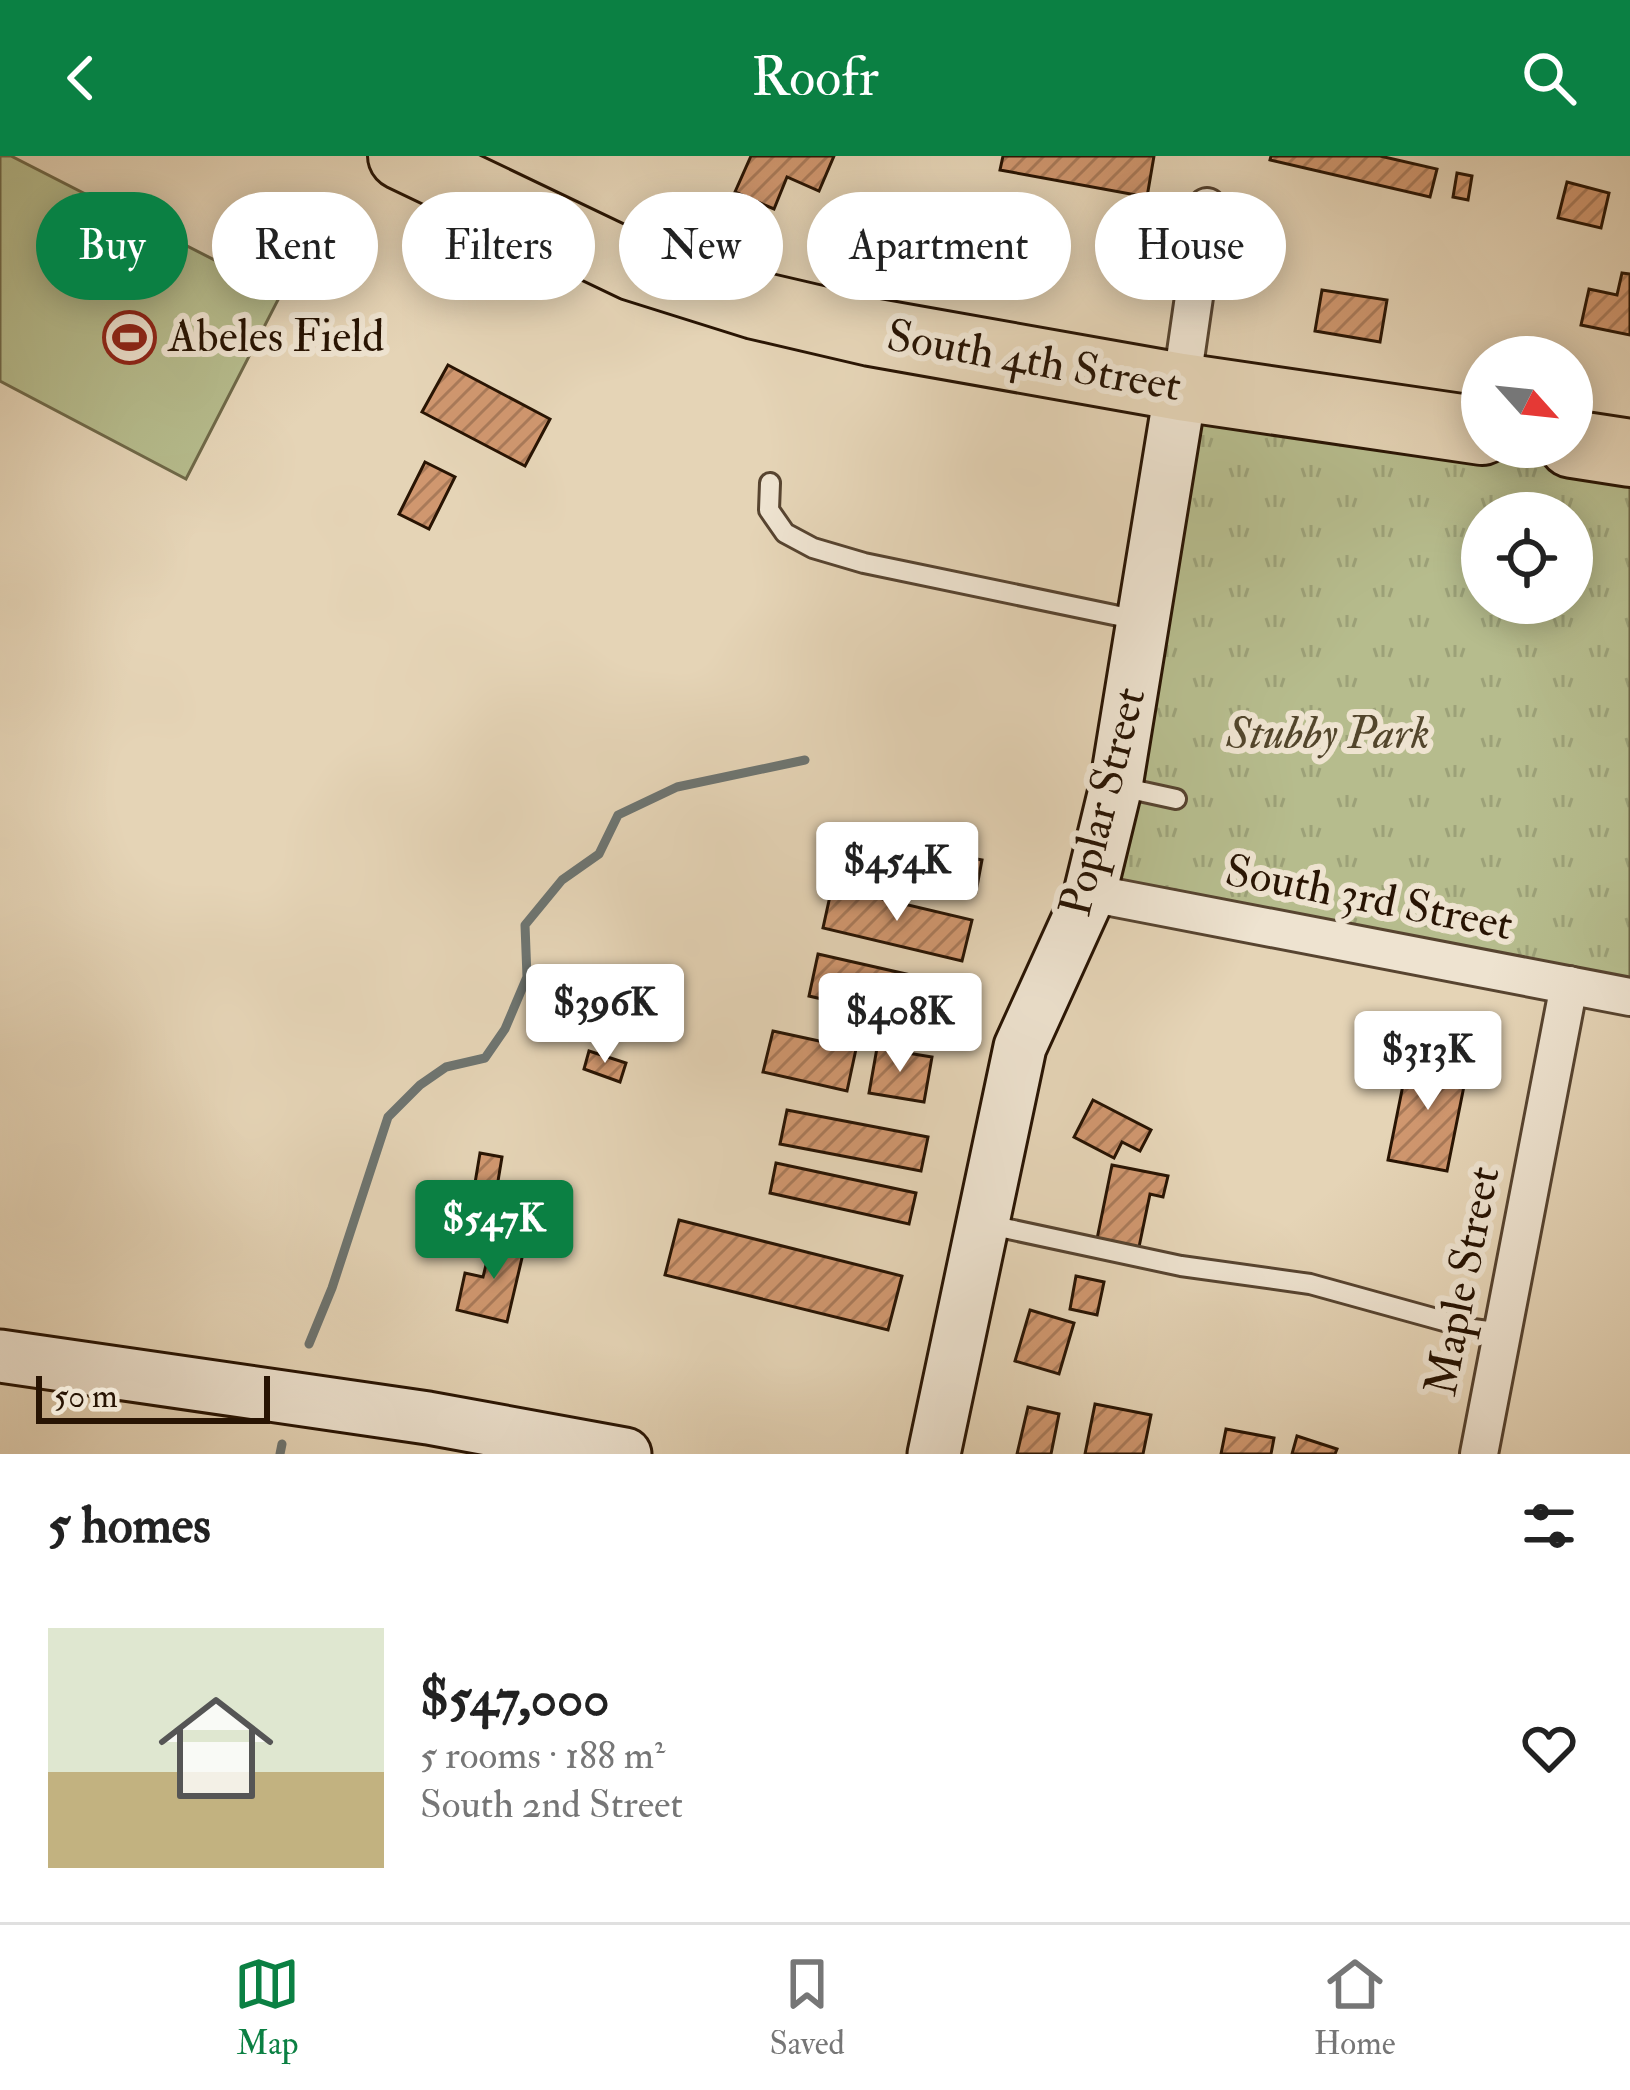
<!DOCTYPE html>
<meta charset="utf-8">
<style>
:root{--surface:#fff;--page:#f6f6f6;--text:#222;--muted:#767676;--line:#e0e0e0;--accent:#0b8043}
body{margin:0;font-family:"IM FELL Double Pica",serif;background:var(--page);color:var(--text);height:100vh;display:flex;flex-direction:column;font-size:45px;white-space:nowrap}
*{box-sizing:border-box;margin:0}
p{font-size:39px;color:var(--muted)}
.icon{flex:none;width:66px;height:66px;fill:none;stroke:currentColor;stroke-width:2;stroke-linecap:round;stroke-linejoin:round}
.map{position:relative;height:1298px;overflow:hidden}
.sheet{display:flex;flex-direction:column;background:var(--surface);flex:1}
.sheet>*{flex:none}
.banner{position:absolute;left:36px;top:36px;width:1560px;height:108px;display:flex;gap:24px}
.needle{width:78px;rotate:117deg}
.tools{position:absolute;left:1461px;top:180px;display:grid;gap:24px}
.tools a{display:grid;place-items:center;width:132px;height:132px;border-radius:50%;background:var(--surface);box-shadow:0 6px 30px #0003;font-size:60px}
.scale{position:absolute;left:36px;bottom:30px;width:234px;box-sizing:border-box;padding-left:12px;border:6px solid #281403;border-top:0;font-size:33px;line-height:42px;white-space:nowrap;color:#281403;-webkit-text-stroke:9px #eee3d0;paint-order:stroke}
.price{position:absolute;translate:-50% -102px;padding:0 27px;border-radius:12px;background:#fff;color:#222;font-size:39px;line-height:78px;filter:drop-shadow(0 3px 6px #0008)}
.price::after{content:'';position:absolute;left:50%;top:72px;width:36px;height:27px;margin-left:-18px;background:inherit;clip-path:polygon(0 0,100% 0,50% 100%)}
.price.current{background:var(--accent);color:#fff}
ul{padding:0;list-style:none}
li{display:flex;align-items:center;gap:36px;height:300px;padding:0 48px}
li span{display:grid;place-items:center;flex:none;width:336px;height:240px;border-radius:0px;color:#555}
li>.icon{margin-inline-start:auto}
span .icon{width:144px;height:144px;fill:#fffc;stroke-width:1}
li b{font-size:51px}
h2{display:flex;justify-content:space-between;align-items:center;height:144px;padding:0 48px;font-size:51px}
.pill{padding:0 42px;border-radius:54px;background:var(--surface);box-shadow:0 6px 30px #0003;font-size:42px;line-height:108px}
.pill.current{background:var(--accent);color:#fff}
header{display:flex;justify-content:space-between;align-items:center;height:156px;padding:0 48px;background:var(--accent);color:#fff;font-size:54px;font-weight:600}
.menu{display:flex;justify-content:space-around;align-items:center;height:168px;border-top:3px solid var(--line);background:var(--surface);font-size:33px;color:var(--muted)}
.menu a{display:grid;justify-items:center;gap:6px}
.menu .current{color:var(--accent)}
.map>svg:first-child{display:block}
.park{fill:url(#park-tufts);stroke:#6f6848;stroke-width:3;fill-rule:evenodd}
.pitch{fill:#b6bc8d;stroke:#6f6848;stroke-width:3}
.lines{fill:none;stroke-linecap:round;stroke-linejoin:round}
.stream{stroke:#6e7571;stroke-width:9}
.building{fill:url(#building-hatch);stroke:#281403;stroke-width:3}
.lane-casing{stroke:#574430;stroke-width:24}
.street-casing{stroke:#574430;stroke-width:42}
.secondary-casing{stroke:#281403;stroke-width:57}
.highway-casing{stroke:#281403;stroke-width:72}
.lane{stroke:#eee3d0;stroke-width:18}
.street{stroke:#eee3d0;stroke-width:36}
.secondary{stroke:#eee3d0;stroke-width:51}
.highway{stroke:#e5d4b6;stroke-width:66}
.labels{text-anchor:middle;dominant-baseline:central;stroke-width:12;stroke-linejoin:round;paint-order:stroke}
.poi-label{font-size:45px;fill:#281403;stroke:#eee3d0;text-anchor:start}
.street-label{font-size:45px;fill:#281403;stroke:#eee3d0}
.park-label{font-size:45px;font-style:italic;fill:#53462c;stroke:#eee3d0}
</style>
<header><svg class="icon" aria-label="back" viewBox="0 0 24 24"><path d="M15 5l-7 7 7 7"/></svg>Roofr<svg class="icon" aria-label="search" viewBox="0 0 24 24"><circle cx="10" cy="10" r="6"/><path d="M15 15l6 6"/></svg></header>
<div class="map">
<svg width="1630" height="1298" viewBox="0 0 1630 1298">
<defs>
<pattern id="park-tufts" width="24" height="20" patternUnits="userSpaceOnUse" patternTransform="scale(3)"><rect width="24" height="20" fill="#b6bc8d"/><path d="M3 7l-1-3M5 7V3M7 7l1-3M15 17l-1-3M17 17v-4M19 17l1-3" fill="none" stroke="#9ca178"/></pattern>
<pattern id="building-hatch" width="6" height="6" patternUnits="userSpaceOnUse" patternTransform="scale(3)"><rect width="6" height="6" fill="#d0976f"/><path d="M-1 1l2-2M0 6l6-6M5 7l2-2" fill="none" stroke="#a97a59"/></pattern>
</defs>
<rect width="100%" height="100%" fill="#e5d4b6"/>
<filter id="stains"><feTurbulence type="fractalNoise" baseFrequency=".00167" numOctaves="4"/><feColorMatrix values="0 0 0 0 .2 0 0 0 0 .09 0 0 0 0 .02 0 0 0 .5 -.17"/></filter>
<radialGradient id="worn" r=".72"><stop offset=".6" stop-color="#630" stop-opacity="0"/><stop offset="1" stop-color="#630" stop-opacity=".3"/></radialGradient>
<path class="park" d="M1181,231L1482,291H1572L1630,297V841L1090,737ZM1482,357H1572V447H1482Z"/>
<polygon class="pitch" points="0,0 11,0 281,138 186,323 0,225"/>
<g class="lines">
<g class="stream">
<polyline points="309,1188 332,1132 388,961 420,929 446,911 485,902 505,873 527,821 525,769 562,724 599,698 618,659 677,631 805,604"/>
<polyline points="280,1298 282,1288"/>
</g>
</g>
<g class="building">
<polygon points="751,0 834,0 819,35 787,21 774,53 735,36"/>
<polygon points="1003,0 1154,0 1147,41 1000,14"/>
<polygon points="1271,0 1380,0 1437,13 1430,41 1270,4"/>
<polygon points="1457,17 1472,20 1468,44 1453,41"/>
<polygon points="1567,26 1609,37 1601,72 1558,62"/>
<polygon points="1622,117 1630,118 1630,179 1581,169 1589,133 1617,139"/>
<polygon points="1322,134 1387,144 1380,186 1315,175"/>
<polygon points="448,209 550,263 525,310 422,256"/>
<polygon points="425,306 455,321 429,373 399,358"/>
<polygon points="841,677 982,704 976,736 834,710"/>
<polygon points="832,731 972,764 962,805 823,772"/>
<polygon points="818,798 959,830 949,872 809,840"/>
<polygon points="773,875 856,893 847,935 763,916"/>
<polygon points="877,892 932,901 924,946 869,937"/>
<polygon points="589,895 626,907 620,926 584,913"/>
<polygon points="1409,899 1468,910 1447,1015 1388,1004"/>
<polygon points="1093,944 1151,974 1140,995 1122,986 1114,1002 1074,981"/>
<polygon points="787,954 928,981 921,1015 780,988"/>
<polygon points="480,997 502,1001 496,1037 474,1033"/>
<polygon points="776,1007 916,1037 909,1068 770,1037"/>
<polygon points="1112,1009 1168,1020 1163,1041 1150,1038 1139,1091 1097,1083"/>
<polygon points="679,1064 902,1120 888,1174 665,1119"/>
<polygon points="493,1081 525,1089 507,1166 457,1154 465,1117 483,1121"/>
<polygon points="1076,1120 1104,1126 1097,1159 1070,1153"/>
<polygon points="1030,1154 1074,1167 1059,1218 1015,1205"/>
<polygon points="1095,1248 1151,1259 1143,1298 1085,1298"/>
<polygon points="1028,1251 1059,1258 1051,1298 1017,1298"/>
<polygon points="1226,1273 1274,1282 1271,1298 1221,1298"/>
<polygon points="1297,1280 1337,1293 1335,1298 1292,1298"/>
</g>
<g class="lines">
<defs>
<g id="lane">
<polyline points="770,327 769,354 785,377 813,392 864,407 1138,464"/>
<polyline points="1121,631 1176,643"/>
<polyline points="985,1068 1181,1110 1310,1128 1473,1173 1503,1177"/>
</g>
<g id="street">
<polyline points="1181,231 1207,51"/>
<polyline points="1090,737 1630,841"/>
<polyline points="1479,1298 1569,829"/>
</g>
<g id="secondary">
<polyline points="0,1200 428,1262 625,1298"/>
<polyline points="934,1298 1020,891 1090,737 1116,630 1181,231"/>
</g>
<g id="highway">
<polyline points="402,0 634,111 755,149 871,176 1181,231 1482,275"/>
<polyline points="1572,288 1630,297"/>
</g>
</defs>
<use href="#lane" class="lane-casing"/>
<use href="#street" class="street-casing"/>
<use href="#secondary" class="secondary-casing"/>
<use href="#highway" class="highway-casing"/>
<use href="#lane" class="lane"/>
<use href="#street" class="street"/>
<use href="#secondary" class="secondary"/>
<use href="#highway" class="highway"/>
</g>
<defs>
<symbol id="stadium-ring" viewBox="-11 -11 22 22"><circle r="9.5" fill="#eee3d0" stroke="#8f2418" stroke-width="1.5"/><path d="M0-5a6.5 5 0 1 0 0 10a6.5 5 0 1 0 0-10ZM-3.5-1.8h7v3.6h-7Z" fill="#8f2418"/></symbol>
</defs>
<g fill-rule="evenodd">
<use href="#stadium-ring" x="100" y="152" width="59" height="59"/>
</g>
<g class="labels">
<g class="poi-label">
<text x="168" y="181">Abeles Field</text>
</g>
<g class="street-label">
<text transform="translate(1034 205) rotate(10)">South 4th Street</text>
<text transform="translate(1103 646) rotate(-76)">Poplar Street</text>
<text transform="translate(1369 742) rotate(11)">South 3rd Street</text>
<text transform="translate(1463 1125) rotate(-79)">Maple Street</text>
</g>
<g class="park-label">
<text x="1328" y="578">Stubby Park</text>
</g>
</g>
<rect width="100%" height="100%" filter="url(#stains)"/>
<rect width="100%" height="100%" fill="url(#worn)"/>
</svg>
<div class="tools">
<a><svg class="needle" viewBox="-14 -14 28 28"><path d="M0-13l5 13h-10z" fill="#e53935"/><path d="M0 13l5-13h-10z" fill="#767676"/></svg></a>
<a><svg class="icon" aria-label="locate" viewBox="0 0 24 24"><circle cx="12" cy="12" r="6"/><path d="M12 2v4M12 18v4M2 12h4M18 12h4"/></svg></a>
</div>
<div class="scale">50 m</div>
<b class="price" style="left:897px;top:768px">$454K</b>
<b class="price" style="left:605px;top:910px">$396K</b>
<b class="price" style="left:900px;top:919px">$408K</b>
<b class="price" style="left:1428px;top:957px">$313K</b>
<b class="price current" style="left:494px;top:1126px">$547K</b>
<div class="banner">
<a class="pill current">Buy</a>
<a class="pill">Rent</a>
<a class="pill">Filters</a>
<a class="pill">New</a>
<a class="pill">Apartment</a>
<a class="pill">House</a>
</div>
</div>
<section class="sheet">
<h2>5 homes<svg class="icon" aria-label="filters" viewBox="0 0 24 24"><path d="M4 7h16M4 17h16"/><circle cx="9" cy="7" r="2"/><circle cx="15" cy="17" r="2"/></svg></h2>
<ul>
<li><span style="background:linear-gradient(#dfe7d0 60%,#c2b280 0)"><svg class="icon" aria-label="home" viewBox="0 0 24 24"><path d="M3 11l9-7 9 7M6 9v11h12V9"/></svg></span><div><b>$547,000</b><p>5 rooms · 188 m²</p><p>South 2nd Street</p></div><svg class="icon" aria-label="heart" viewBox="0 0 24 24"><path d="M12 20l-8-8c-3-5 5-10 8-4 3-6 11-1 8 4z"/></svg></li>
</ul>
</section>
<nav class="menu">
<a class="current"><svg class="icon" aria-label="map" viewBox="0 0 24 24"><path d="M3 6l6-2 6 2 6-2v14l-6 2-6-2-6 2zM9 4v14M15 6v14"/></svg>Map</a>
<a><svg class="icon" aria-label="saved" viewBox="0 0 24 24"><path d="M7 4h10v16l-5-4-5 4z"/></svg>Saved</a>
<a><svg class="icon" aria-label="home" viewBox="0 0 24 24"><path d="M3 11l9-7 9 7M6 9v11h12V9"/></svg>Home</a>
</nav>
